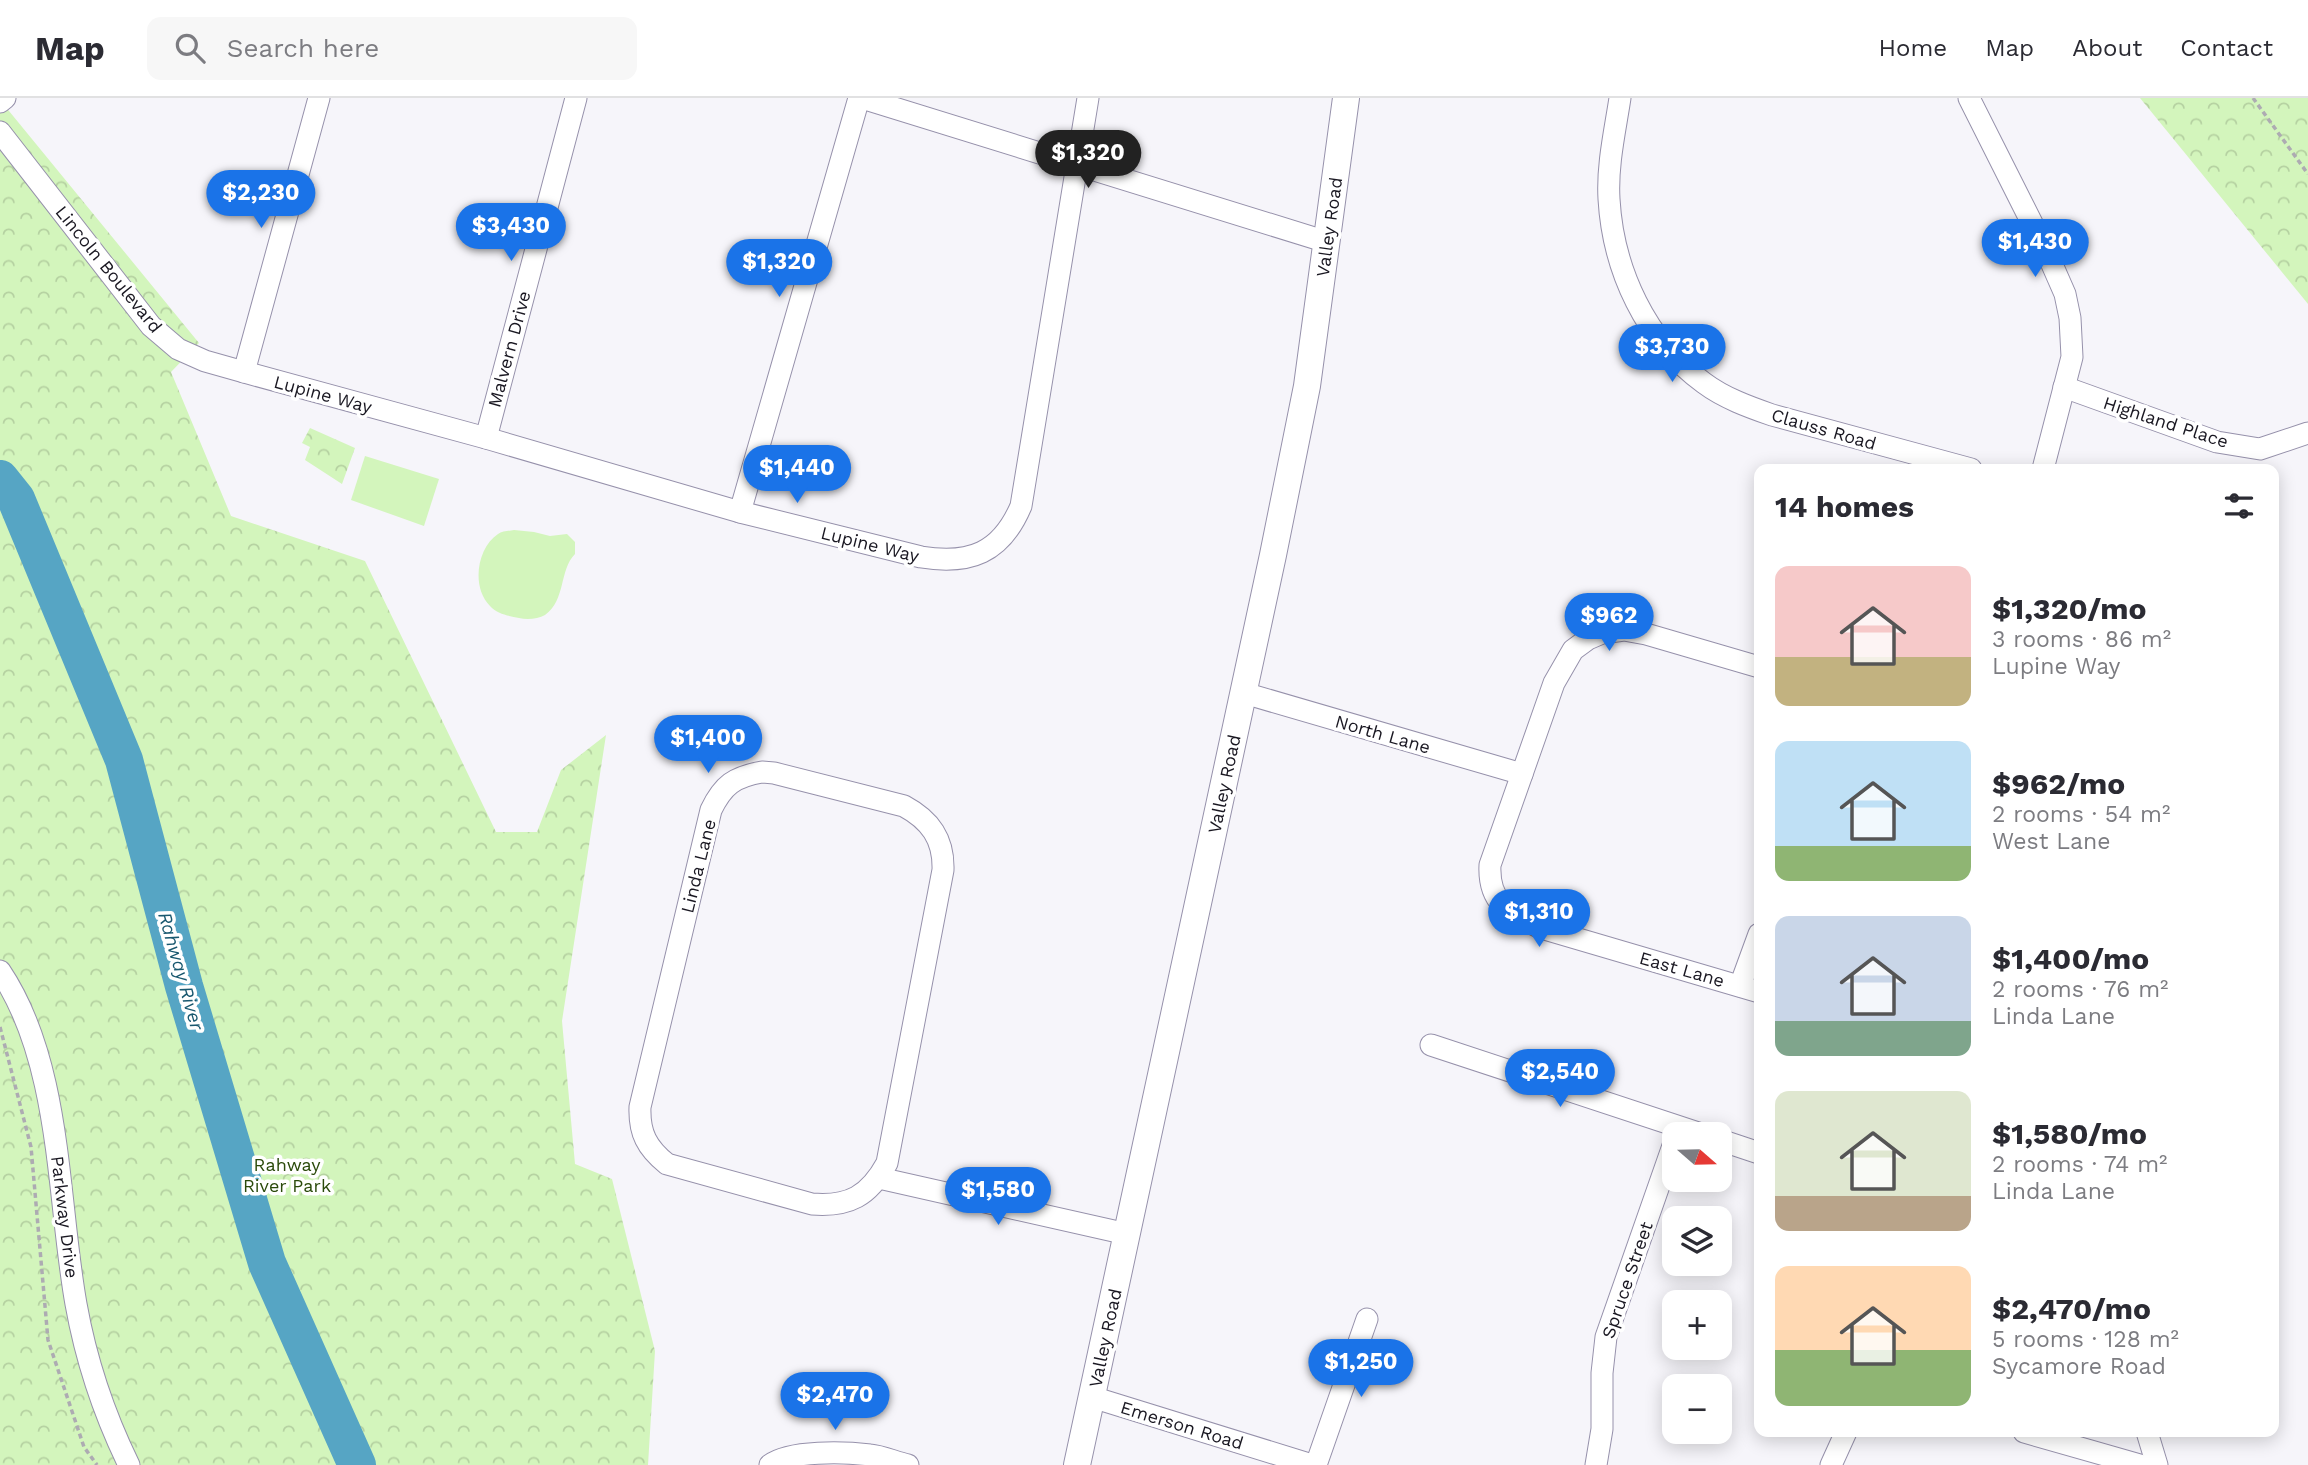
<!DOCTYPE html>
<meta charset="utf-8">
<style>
:root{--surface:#fff;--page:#f7f7f7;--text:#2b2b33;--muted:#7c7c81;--line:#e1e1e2;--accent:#1a73e8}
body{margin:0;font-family:"Work Sans",sans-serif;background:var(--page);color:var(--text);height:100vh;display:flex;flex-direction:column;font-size:26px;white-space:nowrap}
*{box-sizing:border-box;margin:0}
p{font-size:23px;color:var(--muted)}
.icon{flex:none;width:38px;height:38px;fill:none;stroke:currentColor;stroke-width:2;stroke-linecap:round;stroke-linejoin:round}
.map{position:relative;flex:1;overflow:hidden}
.panel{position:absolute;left:1754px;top:366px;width:525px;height:973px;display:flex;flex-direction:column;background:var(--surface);border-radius:14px;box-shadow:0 4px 18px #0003}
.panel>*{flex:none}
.needle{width:46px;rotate:110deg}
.buttons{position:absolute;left:1662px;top:1024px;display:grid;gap:14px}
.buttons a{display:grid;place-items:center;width:70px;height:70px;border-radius:14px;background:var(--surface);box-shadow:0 4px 18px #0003;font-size:35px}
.price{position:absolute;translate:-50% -60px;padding:0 16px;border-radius:24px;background:var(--accent);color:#fff;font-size:23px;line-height:46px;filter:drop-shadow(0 2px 4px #0008)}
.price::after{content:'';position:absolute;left:50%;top:42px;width:21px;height:16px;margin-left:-10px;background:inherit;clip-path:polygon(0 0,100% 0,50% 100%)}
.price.selected{background:#222;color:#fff}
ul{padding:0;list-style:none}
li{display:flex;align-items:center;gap:21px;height:175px;padding:0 21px}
li span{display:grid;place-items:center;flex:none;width:196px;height:140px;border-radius:14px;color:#555}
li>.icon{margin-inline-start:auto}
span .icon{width:84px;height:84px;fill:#fffc;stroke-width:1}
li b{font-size:30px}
h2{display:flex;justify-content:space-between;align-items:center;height:84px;padding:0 21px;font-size:30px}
header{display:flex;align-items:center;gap:42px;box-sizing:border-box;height:98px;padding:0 35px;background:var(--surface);border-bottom:2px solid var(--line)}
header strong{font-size:33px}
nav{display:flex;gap:38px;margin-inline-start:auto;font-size:24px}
.search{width:490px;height:63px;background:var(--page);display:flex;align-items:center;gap:18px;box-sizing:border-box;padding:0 24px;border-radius:14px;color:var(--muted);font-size:26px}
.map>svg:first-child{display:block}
.park{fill:url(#park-crowns)}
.pitch{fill:#d3f5bc}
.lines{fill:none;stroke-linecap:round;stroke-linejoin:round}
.river{stroke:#56a5c4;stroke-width:38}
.minor-casing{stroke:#9691ab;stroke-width:23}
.tertiary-casing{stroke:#9691ab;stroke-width:28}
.path{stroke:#adabb2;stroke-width:3.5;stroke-dasharray:5 3.5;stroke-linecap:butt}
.minor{stroke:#fff;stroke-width:21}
.tertiary{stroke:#fff;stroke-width:26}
.labels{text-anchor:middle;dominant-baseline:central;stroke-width:7;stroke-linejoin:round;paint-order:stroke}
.street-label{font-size:18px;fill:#191721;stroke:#fff}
.park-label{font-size:18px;fill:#2a4a0a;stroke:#fff}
.water-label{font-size:19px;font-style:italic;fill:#19586f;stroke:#fff}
</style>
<header>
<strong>Map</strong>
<div class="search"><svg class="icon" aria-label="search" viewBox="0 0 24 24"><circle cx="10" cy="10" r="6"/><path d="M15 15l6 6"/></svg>Search here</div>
<nav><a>Home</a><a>Map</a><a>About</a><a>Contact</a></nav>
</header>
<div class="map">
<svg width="2308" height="1367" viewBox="0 0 2308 1367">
<defs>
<pattern id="park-crowns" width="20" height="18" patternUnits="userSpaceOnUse" patternTransform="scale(1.75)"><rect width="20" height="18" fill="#d3f5bc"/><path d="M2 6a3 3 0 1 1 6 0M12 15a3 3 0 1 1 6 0" fill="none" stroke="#b5d1a1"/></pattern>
</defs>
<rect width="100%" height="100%" fill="#f6f5fa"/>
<g class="park">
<polygon points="2140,0 2308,0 2308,206"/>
<polygon points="0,2 199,245 171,274 231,418 365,463 496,734 537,734 561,672 606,637 562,923 575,1066 612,1081 655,1253 648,1367 0,1367"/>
<polygon points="310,330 355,350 342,386 305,362 310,349 302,345"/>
</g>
<g class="pitch">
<polygon points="365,358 439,381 424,428 351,402"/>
<path d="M514,432L534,434L550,438L567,436L575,444V456C559,472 566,502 545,517C538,521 527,522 519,520C509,518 497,516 490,508C471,489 477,450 498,436C502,433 509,433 514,432Z"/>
</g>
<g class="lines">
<polyline class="river" points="0,381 16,401 124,662 184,888 267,1165 357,1367"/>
<defs>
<g id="minor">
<polyline points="862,0 1327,144"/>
<path d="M1620,0C1615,33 1607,67 1609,101C1613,172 1646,243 1704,285C1724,300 1749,309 1772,317L1971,371"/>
<polyline points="1969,0 2047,155 2065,196 2070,220 2072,259 2043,371"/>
<polyline points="0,4 5,0"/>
<path d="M0,34L151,228L178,251L205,263L244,274L486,340L740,414L921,459C970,467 1001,455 1021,408L1088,0"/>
<polyline points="244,274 319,0"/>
<polyline points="2064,289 2217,344 2260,351 2308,335"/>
<polyline points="486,340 576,0"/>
<polyline points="740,414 859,0"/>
<path d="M1759,569L1646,536L1624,532L1602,535L1588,541L1573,552L1554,585L1490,767C1488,806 1510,815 1541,830L1759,894"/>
<polyline points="1244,595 1522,676"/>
<path d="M762,674L774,675L904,708C930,722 944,741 943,772L887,1065C869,1098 849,1109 812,1106L667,1066C647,1050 639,1035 640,1009L711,712C723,687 734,679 762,674Z"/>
<path d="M0,873C62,965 57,1100 76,1206C86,1262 104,1316 129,1367"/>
<polyline points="1740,888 1759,836"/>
<polyline points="1431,947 1701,1036"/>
<polyline points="1720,1042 1759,1055"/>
<polyline points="879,1080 1127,1136"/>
<polyline points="1092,1299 1312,1367"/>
<polyline points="2024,1334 2140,1367"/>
<polyline points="2147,1334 2157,1367"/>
<path d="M770,1367C790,1352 845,1354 870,1357C882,1358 895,1364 908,1367"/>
<polyline points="1316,1367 1367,1221"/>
<polyline points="1596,1367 1602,1331 1602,1275 1606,1239 1675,1042"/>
<polyline points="1831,1367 1846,1334"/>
</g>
<polyline id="tertiary" points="1077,1367 1273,457 1307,288 1346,0"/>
</defs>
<use href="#minor" class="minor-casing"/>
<use href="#tertiary" class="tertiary-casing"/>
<g class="path">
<polyline points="2253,0 2308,76"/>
<polyline points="0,929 31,1049 48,1242 84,1349 97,1367"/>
</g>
<use href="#minor" class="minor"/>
<use href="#tertiary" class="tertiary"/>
</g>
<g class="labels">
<g class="street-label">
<text transform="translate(1329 129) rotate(-82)">Valley Road</text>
<text transform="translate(109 171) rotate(51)">Lincoln Boulevard</text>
<text transform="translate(509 251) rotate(-75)">Malvern Drive</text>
<text transform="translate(323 296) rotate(15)">Lupine Way</text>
<text transform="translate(2166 324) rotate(18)">Highland Place</text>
<text transform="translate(1824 331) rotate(16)">Clauss Road</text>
<text transform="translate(870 446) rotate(14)">Lupine Way</text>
<text transform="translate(1383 636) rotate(16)">North Lane</text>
<text transform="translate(1224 686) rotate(-78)">Valley Road</text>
<text transform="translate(698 768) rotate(-76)">Linda Lane</text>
<text transform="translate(1682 871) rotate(16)">East Lane</text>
<text transform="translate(65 1119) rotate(83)">Parkway Drive</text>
<text transform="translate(1627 1182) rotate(-71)">Spruce Street</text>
<text transform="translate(1105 1240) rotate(-78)">Valley Road</text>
<text transform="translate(1182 1327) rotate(17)">Emerson Road</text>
</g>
<g class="park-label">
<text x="287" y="1066">Rahway<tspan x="287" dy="21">River Park</tspan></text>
</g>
<g class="water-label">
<text transform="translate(181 873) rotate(74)">Rahway River</text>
</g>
</g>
</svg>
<div class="buttons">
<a><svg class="needle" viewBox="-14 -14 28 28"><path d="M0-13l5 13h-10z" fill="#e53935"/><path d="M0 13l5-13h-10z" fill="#7c7c81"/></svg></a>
<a><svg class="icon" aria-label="layers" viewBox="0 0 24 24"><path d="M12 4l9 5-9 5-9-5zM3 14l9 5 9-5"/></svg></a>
<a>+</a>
<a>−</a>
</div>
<b class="price selected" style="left:1088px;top:92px">$1,320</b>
<b class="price" style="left:261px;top:132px">$2,230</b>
<b class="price" style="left:511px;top:165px">$3,430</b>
<b class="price" style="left:2035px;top:181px">$1,430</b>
<b class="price" style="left:779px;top:201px">$1,320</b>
<b class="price" style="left:1672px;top:286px">$3,730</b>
<b class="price" style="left:797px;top:407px">$1,440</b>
<b class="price" style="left:1609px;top:555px">$962</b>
<b class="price" style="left:708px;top:677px">$1,400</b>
<b class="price" style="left:1539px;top:851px">$1,310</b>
<b class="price" style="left:1560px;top:1011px">$2,540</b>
<b class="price" style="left:998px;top:1129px">$1,580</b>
<b class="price" style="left:1361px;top:1301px">$1,250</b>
<b class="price" style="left:835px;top:1334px">$2,470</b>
<section class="panel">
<h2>14 homes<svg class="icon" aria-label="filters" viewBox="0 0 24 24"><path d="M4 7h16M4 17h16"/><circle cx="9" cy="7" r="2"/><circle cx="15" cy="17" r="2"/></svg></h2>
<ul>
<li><span style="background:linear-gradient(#f6c9c9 65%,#c2b280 0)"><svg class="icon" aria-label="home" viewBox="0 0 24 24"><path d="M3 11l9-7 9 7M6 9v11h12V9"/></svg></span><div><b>$1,320/mo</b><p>3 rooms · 86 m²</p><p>Lupine Way</p></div></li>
<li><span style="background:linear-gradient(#bfe0f5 75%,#8fb573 0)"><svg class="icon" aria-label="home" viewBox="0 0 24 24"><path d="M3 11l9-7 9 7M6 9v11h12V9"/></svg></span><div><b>$962/mo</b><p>2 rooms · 54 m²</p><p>West Lane</p></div></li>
<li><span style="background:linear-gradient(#c9d6e8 75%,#7fa58c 0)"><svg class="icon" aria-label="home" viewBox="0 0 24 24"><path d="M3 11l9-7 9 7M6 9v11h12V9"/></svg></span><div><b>$1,400/mo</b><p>2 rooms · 76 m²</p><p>Linda Lane</p></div></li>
<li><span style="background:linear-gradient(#dfe7d0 75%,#b9a48a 0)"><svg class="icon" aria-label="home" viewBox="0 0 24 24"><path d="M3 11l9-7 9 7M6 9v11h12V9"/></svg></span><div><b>$1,580/mo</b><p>2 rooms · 74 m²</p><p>Linda Lane</p></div></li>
<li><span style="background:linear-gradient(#ffd9b3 60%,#8fb573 0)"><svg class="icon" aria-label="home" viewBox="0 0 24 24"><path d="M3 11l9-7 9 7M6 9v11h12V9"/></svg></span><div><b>$2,470/mo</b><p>5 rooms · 128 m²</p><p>Sycamore Road</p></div></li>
</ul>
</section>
</div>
